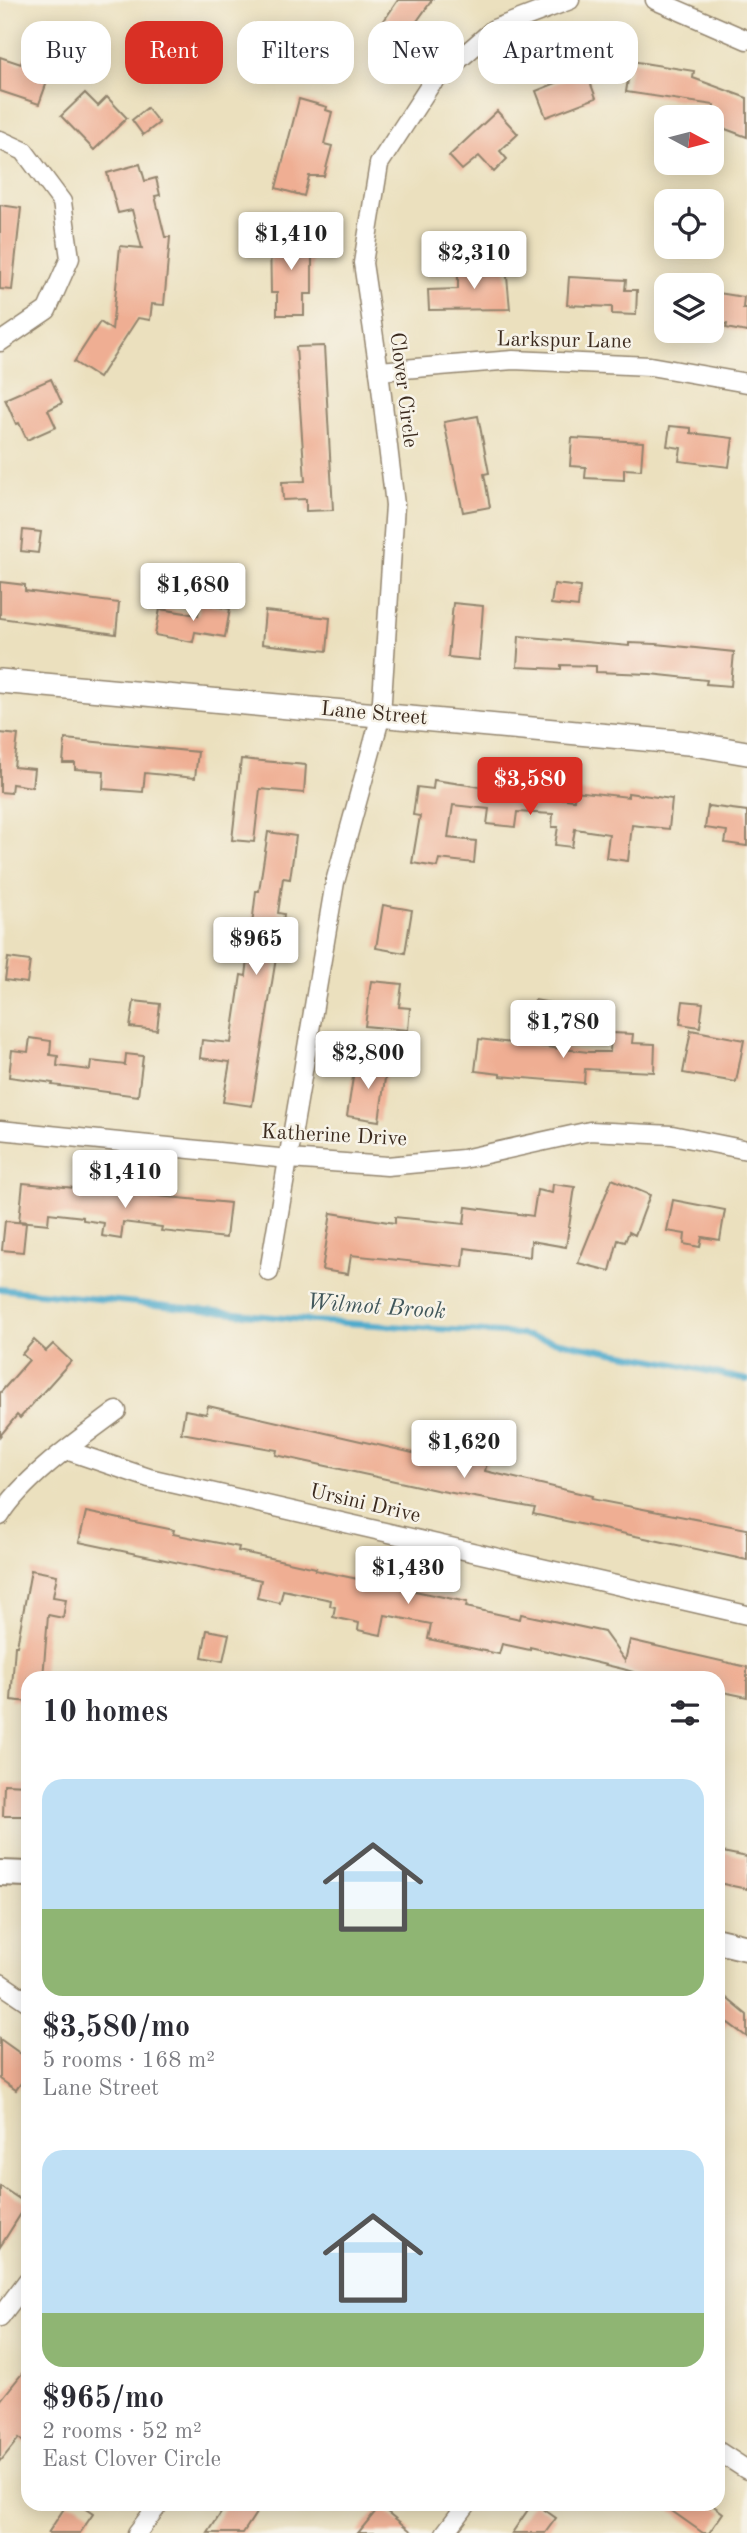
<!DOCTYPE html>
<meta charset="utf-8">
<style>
:root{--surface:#fff;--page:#f2f2f3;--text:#2b2b33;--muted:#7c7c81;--accent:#d93025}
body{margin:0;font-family:"Old Standard TT",serif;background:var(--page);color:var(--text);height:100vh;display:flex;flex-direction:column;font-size:26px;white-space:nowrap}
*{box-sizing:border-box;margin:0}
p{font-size:23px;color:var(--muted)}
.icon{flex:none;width:38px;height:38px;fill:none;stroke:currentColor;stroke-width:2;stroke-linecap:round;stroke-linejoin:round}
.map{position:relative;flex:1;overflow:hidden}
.sheet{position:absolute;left:21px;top:1671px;width:704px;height:840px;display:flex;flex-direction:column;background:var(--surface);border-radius:21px;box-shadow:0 4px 18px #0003}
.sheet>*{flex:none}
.top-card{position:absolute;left:21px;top:21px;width:705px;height:63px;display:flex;gap:14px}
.needle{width:46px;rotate:97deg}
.buttons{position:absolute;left:654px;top:105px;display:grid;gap:14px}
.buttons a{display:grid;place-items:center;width:70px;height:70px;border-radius:14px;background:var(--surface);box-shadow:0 4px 18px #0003;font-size:35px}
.price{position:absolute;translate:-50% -60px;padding:0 16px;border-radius:7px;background:#fff;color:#222;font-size:23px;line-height:46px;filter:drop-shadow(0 2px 4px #0008)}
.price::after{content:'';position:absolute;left:50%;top:42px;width:21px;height:16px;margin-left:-10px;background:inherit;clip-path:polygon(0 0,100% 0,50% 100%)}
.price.current{background:var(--accent);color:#fff}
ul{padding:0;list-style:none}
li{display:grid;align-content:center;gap:14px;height:371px;padding:0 21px}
li span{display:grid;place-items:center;height:217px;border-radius:21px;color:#555}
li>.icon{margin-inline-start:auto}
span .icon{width:126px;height:126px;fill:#fffc;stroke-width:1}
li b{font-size:30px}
h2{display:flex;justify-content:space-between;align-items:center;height:84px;padding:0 21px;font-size:30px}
.pill{padding:0 24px;border-radius:21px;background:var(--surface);box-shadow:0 4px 18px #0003;font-size:24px;line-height:63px}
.pill.current{background:var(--accent);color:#fff}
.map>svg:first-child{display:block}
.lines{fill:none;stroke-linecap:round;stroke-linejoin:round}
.stream{stroke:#4daacc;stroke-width:6}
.building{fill:#efae93}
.minor-casing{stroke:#93856e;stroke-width:21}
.tertiary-casing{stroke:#93856e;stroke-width:26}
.secondary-casing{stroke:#93856e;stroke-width:28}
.minor{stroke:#fff;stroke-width:18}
.tertiary{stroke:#fff;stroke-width:23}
.secondary{stroke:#fff;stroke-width:24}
.labels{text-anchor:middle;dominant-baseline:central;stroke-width:5;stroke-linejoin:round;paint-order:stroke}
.street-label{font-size:21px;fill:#3b2a1e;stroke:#f7f3e8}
.water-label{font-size:23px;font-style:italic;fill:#41575b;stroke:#f7f3e8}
</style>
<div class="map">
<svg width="747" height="2533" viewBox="0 0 747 2533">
<rect width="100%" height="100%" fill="#f7f3e8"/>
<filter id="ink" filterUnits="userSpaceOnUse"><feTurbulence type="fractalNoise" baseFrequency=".0143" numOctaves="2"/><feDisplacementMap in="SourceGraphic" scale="14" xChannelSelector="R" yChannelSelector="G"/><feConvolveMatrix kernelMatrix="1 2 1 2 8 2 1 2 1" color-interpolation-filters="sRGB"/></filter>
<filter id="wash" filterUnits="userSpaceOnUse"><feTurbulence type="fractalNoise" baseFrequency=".00686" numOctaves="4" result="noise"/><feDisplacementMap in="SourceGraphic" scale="28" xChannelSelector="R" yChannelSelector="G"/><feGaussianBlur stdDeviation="1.57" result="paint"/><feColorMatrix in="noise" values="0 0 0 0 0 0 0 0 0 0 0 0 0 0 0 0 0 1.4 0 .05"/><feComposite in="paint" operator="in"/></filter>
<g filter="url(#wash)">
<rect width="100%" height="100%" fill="#ebe0be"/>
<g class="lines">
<polyline class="stream" points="0,1289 313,1321 517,1334 671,1363 747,1380"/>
</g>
<g id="blocks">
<g class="building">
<polygon points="398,0 432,0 405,38 383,22"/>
<polygon points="58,28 80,34 74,59 52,53"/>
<polygon points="0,57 21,64 23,58 52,68 39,104 0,91"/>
<polygon points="631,61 694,71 693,78 747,98 747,137 712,124 714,105 626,92"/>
<polygon points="586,71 596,98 546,117 536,91"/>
<polygon points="85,93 98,106 107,97 127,118 94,150 61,116"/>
<polygon points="299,99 327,107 326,110 332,112 324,144 332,146 324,176 309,176 304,196 276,188"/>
<polygon points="147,108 159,123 143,135 132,120"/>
<polygon points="497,111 518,134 500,151 507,159 494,172 479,156 462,170 449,156"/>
<polygon points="140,164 145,181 156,178 160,195 155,196 165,237 170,237 164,305 152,304 150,320 138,318 99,378 74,362 100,322 112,330 120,246 142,248 132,210 118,213 107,173"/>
<polygon points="0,205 21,208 12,290 0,289"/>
<polygon points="270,233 304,233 304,247 312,247 312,294 304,294 304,315 277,315 277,293 271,293"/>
<polygon points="506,266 510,309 429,310 428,290 458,289 458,267"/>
<polygon points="569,277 626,280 625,290 637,290 636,315 612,314 612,307 567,305"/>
<polygon points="712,292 744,297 743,308 747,308 747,332 726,328 727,324 712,322"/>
<polygon points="324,346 333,510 306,511 306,499 283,500 282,482 305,481 296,347"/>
<polygon points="51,379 62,403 48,410 56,427 27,440 19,423 16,424 5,399"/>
<polygon points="478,416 489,473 484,474 490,507 463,512 444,422"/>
<polygon points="670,426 691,428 691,433 733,438 729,467 679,461 681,448 667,446"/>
<polygon points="572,438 643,442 641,470 624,469 624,480 585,478 586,467 570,466"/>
<polygon points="23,530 41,532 38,553 21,551"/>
<polygon points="0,582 25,585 25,591 119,603 116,634 0,618"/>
<polygon points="554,584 580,587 578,607 551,604"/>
<polygon points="200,603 230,609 225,637 195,632 193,642 155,635 160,609 198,615"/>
<polygon points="453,603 483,606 479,660 448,657"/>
<polygon points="265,611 330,618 327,651 262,644"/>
<polygon points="519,636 629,646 629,643 656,644 734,652 731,686 706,684 707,680 650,674 596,672 596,666 561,665 561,669 517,667"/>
<polygon points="0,733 18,735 14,767 34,769 32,787 12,784 11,793 0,792"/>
<polygon points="65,739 198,752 195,778 145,773 143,792 103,789 104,771 75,769 75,763 63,763"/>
<polygon points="241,759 306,765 304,793 260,789 254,842 232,840"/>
<polygon points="483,778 525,783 524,793 574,800 575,791 628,797 628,793 672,799 669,829 632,825 628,861 606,858 609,834 575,829 572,847 555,845 558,827 552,827 553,814 517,812 515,827 487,824 489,809 453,805 448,838 476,841 474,863 439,859 437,867 412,863 420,816 413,815 417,787 433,789 434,780 482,787"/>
<polygon points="708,806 747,811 747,846 725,843 727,831 705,828"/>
<polygon points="268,832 296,836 290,879 283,878 278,913 284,914 278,958 276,958 252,1106 223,1102 230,1062 200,1058 202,1040 231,1043 241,975 246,976 256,891 259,891"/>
<polygon points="383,905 412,910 405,953 376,948"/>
<polygon points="8,958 30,961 27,983 5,980"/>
<polygon points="371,981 402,984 399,1007 410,1008 408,1030 365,1026"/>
<polygon points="535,1000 551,1003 548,1019 532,1016"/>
<polygon points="134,1001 160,1004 157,1030 130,1027"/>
<polygon points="683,1001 703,1003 700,1027 680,1024"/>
<polygon points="691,1030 744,1040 736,1082 683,1073"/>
<polygon points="611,1033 633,1034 632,1043 655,1044 654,1072 585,1069 584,1083 500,1076 500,1074 475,1071 479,1039 588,1052 610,1052"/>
<polygon points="30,1038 51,1041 50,1055 58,1056 57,1066 90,1070 91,1061 125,1065 126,1054 143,1056 138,1096 52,1085 53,1083 9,1077 12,1050 28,1052"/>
<polygon points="363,1059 387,1064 379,1121 347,1116 354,1071 361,1072"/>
<polygon points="612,1179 650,1195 635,1235 629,1232 625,1242 618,1240 610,1271 578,1263"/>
<polygon points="23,1183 230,1203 226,1238 161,1231 162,1227 123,1222 121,1239 102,1236 104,1223 83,1220 83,1217 49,1213 48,1224 19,1221"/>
<polygon points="553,1184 575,1187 566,1247 531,1241 530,1257 465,1248 463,1267 351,1255 348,1274 322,1270 331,1213 395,1223 395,1217 464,1224 466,1207 533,1216 537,1190 552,1193"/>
<polygon points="673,1200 725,1210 720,1240 702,1237 700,1247 684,1244 685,1234 667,1231"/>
<polygon points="5,1221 26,1223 23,1252 2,1250"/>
<polygon points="34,1340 46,1351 53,1344 71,1361 20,1418 17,1415 0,1436 0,1393 29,1360 22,1354"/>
<polygon points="208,1406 448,1461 450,1452 488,1459 485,1471 592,1496 591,1499 747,1529 747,1560 533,1514 535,1508 436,1490 276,1455 277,1450 181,1433 185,1410 206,1414"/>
<polygon points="86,1512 174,1530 173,1534 239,1547 238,1551 316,1568 315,1570 467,1602 466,1607 520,1619 521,1614 604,1632 625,1661 630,1640 747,1667 747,1697 718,1691 718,1678 642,1678 643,1675 623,1669 530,1647 530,1650 502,1644 499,1654 428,1639 431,1624 385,1615 381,1635 358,1630 359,1623 333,1617 335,1607 330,1606 331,1600 283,1590 280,1603 257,1598 261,1580 79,1542"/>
<polygon points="31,1570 57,1575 53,1597 66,1599 63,1618 48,1615 43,1678 28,1678 28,1702 11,1700 15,1646 17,1646"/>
<polygon points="207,1630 229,1634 223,1661 202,1657"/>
<polygon points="4,1784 28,1785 28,1816 3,1816"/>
<polygon points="718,1851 747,1857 747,1889 718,1883"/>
<polygon points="718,1991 747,2015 747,2037 728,2023 718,2036"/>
<polygon points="0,2039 28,2059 28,2073 16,2090 0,2079"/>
<polygon points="0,2186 27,2204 0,2247"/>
<polygon points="28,2366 28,2446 19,2438 0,2462 0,2401"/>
<polygon points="67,2504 78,2504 93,2514 80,2533 48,2533"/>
<polygon points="227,2504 262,2504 243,2533 208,2533"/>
<polygon points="532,2504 536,2504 556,2518 545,2533 512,2533"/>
<polygon points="662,2504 711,2504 723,2513 709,2533 703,2533"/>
<polygon points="380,2506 413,2533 358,2533"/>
</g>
</g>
</g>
<g filter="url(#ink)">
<use href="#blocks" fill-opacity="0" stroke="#93856e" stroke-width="2"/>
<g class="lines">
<defs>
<g id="minor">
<polyline points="655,0 747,40"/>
<polyline points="0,140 24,151 62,202 70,258 47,310 0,342"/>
<polyline points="379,371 513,360 650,366 747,383"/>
<polyline points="0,1130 289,1159 387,1166 463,1159 590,1131 672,1135 747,1150"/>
<polyline points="269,1272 335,882 381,715 395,505 379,371 363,263 379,164 431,84 494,29 570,0"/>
<polyline points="66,1450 149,1478 747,1615"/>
<path d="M0,1516C23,1478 81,1438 117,1411"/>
<polyline points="0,1983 28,2002"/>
<polyline points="0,2317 28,2280"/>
<polyline points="718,2451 747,2470"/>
<polyline points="137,2533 159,2504"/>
<polyline points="445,2533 467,2504"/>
</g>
<polyline id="tertiary" points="0,681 688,743 747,753"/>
<g id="secondary">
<polyline points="0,1873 28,1874"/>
<polyline points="718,1941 747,1948"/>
</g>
</defs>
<use href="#minor" class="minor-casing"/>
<use href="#tertiary" class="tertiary-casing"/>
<use href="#secondary" class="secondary-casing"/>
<use href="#minor" class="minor"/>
<use href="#tertiary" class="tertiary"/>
<use href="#secondary" class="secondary"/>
</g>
</g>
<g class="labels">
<g class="street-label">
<text transform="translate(564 341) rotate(1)">Larkspur Lane</text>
<text transform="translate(403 390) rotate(83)">Clover Circle</text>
<text transform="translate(374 714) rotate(5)">Lane Street</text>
<text transform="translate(334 1136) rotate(3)">Katherine Drive</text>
<text transform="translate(365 1504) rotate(13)">Ursini Drive</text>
</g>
<g class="water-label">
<text transform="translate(376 1307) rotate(4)">Wilmot Brook</text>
</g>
</g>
</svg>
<div class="buttons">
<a><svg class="needle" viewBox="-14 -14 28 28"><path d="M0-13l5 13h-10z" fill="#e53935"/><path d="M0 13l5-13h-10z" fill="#7c7c81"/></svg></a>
<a><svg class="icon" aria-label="locate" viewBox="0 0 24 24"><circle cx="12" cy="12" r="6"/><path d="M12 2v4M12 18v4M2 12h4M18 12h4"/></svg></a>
<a><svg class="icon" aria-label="layers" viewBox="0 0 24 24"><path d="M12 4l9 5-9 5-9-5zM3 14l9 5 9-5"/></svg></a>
</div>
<b class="price" style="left:291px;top:272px">$1,410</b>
<b class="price" style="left:474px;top:291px">$2,310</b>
<b class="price" style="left:193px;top:623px">$1,680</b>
<b class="price current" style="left:530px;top:817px">$3,580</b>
<b class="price" style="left:256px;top:977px">$965</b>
<b class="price" style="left:563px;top:1060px">$1,780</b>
<b class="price" style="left:368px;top:1091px">$2,800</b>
<b class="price" style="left:125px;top:1210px">$1,410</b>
<b class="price" style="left:464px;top:1480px">$1,620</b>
<b class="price" style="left:408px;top:1606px">$1,430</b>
<div class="top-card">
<a class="pill">Buy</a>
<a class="pill current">Rent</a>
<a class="pill">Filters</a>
<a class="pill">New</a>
<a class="pill">Apartment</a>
</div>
<section class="sheet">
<h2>10 homes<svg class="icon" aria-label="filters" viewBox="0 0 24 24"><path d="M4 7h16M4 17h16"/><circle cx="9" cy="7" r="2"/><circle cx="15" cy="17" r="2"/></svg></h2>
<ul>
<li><span style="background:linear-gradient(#bfe0f5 60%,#8fb573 0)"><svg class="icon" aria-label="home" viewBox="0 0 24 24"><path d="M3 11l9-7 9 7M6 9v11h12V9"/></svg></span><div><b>$3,580/mo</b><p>5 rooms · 168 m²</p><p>Lane Street</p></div></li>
<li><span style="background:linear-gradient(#bfe0f5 75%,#8fb573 0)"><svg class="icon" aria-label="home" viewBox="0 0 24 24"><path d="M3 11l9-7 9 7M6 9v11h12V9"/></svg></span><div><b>$965/mo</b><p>2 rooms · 52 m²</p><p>East Clover Circle</p></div></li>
</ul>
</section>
</div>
